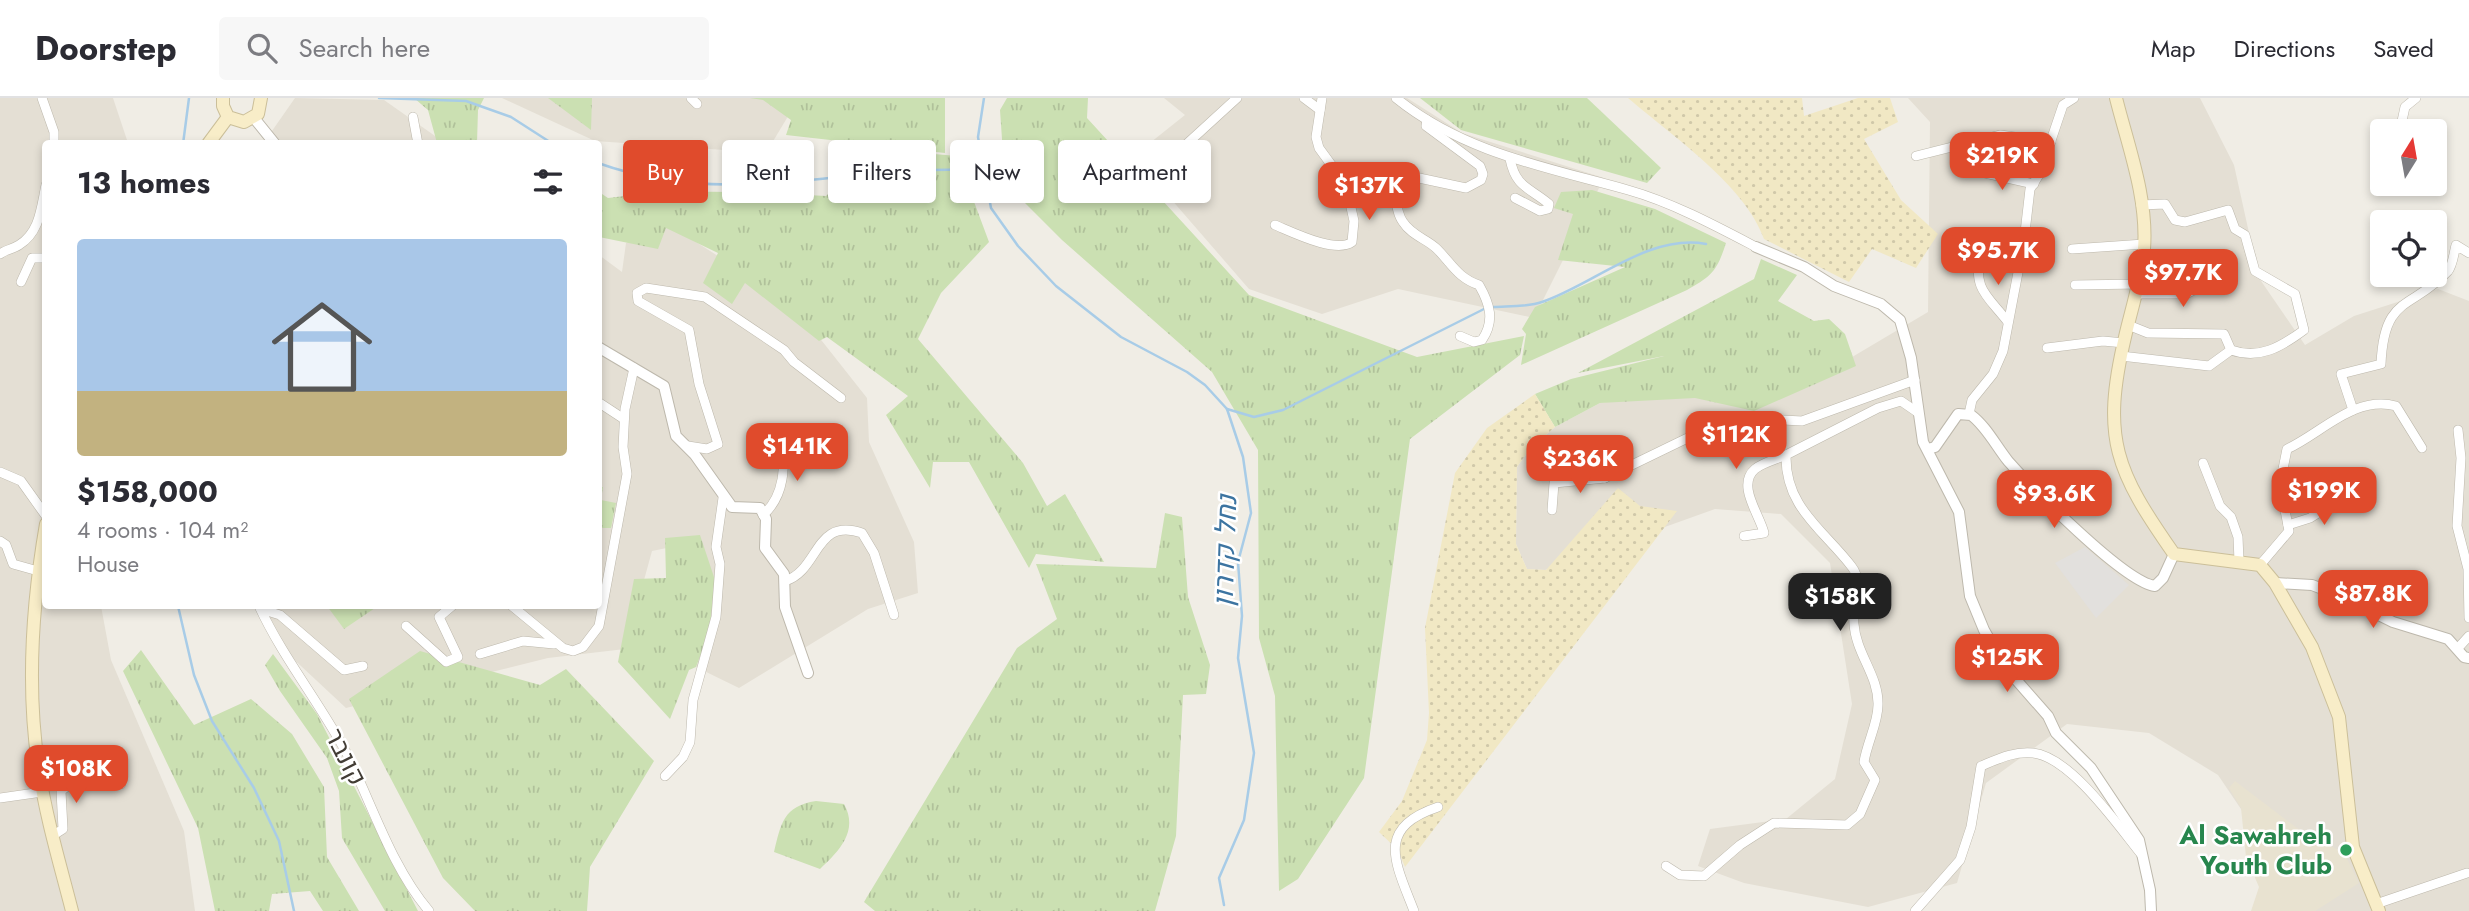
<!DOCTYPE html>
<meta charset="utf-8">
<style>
:root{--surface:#fff;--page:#f7f7f7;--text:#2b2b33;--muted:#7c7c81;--line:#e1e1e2;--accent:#e04b2c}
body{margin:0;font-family:Jost,Heebo,sans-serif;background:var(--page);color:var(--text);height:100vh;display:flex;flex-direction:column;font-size:26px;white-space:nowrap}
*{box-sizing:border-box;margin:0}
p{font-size:23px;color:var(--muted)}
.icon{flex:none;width:38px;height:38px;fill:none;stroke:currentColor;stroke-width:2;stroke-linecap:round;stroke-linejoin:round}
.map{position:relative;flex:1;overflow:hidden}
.panel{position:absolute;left:42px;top:42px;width:560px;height:469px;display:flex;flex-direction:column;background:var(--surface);border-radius:7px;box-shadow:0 4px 10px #0003}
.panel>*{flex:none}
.banner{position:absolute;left:623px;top:42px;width:665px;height:63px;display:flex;gap:14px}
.needle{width:46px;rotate:11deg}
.buttons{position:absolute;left:2370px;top:21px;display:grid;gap:14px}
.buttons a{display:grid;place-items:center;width:77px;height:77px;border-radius:7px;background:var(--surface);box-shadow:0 4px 10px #0003;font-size:35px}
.price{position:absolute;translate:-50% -60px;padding:0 16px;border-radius:14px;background:var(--accent);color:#fff;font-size:23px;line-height:46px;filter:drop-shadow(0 2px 4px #0008)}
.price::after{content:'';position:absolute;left:50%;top:42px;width:21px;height:16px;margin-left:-10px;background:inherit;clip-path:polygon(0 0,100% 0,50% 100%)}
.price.on{background:#222;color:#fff}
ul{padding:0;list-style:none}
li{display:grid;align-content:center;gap:14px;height:371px;padding:0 35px}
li+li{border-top:2px solid var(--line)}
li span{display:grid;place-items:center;height:217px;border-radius:7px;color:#555}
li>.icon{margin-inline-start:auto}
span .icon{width:126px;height:126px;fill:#fffc;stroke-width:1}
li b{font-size:30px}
h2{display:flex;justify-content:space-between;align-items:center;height:84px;padding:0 35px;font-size:30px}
.chip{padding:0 24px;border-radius:7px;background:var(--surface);box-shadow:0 4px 10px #0003;font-size:24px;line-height:63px}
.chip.on{background:var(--accent);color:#fff}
header{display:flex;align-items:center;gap:42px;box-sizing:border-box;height:98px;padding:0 35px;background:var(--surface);border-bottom:2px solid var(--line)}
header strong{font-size:33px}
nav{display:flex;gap:38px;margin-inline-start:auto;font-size:24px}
.search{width:490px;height:63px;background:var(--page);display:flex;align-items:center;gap:18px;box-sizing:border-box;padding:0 24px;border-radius:7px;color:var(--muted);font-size:26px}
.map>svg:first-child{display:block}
.residential{fill:#e4dfd4}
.education{fill:#e8e2d0}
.grass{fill:url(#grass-tufts)}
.sand{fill:url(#sand-dots)}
.parking{fill:#e2e0dd}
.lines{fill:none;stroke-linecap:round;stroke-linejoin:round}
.stream{stroke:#a8cce7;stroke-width:2.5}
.minor-casing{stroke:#bdb8ac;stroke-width:10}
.tertiary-casing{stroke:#bdb8ac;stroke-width:12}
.secondary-casing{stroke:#cbbf99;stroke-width:14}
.minor{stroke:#fff;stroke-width:9}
.tertiary{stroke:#fff;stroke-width:10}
.secondary{stroke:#f8edc8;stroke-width:12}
.leisure-dot{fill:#2e9e5b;stroke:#fff;stroke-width:2.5}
.labels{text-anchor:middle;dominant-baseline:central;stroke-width:5;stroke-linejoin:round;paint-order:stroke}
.street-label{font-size:26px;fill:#423d35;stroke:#fff}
.leisure-label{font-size:26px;font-weight:bold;fill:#27864d;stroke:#fff;text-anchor:end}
.water-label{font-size:28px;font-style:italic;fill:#3c74a1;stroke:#fff}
</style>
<header>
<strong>Doorstep</strong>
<div class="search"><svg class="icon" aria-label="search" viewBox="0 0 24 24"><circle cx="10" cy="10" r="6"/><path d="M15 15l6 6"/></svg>Search here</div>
<nav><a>Map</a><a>Directions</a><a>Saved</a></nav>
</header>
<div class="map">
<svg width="2469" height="813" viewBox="0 0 2469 813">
<defs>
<pattern id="grass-tufts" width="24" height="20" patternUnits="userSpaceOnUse" patternTransform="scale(1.75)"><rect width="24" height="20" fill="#cbe0b2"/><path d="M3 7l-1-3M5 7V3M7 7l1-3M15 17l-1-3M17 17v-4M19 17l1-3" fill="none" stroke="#b0c19a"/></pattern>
<pattern id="sand-dots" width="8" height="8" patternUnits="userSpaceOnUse" patternTransform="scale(1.75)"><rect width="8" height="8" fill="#f1e8c4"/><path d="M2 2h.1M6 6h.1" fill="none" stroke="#d0c8a9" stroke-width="1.8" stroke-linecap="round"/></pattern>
</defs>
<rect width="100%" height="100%" fill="#f0ede5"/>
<g class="residential">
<polygon points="0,0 113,0 128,45 46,46 46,508 101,508 111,562 184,733 195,813 0,813"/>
<polygon points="295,0 384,2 445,45 256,46 265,43"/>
<polygon points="502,0 799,0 766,55 595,43"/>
<polygon points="1164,0 1407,0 1462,35 1604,80 1534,220 1398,191 1322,216 1249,191 1151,78 1131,60 1185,17"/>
<polygon points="1908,0 2200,0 2234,67 2259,180 2305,247 2354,218 2438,191 2469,203 2469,813 2263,813 2264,745 2218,677 2149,635 2067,626 1986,685 1957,785 1868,809 1744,785 1698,768 1710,731 1786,721 1835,681 1852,606 1830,465 1781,416 1715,411 1545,472 1527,471 1516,446 1517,369 1530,351 1555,329 1600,305 1837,268 1928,214 1930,24"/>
<polygon points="666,125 792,205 867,300 869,344 914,444 918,495 868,511 739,590 696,569 709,535 701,443 652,453 625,551 548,560 346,610 272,541 260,508 598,508 599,157 622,174 626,145"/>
</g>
<polygon class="education" points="2235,683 2301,733 2344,755 2359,785 2315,813 2251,813 2259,789 2246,759 2241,710 2229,690"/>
<g class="grass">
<polygon points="414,0 484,0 478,12 477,45 437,45 428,12"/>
<polygon points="548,0 592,0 591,32"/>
<polygon points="750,0 945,0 945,55 786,37 791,22 763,2"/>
<polygon points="1007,0 1088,0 1087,20 1249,197 1417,259 1524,238 1520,257 1410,341 1364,680 1298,781 1279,793 1275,598 1259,540 1258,352 1212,274 1062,142 1005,85 1000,12"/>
<polygon points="1420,0 1587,0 1661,70 1647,85 1461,32"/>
<path d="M853,49L957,58L989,144L941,195L918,241L1023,365L1047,408L1065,396L1104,464L1036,456L1029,470L969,364H933L930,390L886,317L908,298L827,239L819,243L745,185L732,206L703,185L718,155L666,130L658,151L599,139V94L608,100C680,90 754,94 826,98L857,69Z"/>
<path d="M1592,92L1655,111L1726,145C1717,173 1712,178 1687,192L1521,267L1526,236L1522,231L1535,209L1625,169L1558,162L1573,116L1554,110L1561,94Z"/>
<polygon points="1761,161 1797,177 1778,203 1814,223 1829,221 1845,236 1856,268 1754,313 1695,300 1600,305 1555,329 1535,296 1571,281 1664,258 1578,275 1754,181"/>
<polygon points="599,389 603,389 601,402 616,405 611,430 599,430"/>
<polygon points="1165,415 1182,419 1188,499 1210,567 1206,596 1183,597 1176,738 1155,813 875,813 864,804 1017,550 1057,521 1036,466 1156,470"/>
<polygon points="700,437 715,482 709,535 696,569 689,572 670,621 618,564 634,481 666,480 665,440"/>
<polygon points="327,508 378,508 344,531"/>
<polygon points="141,552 194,627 251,601 292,636 324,689 327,759 359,813 323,813 310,793 272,796 269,813 215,813 198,730 123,573"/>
<polygon points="420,553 540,587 566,571 654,663 590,769 587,813 475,813 443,780 349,601"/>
<polygon points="273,556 317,616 418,813 385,813 342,740 339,693 327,660 280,593 265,567"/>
<path d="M816,703L844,706C859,733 839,753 820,771L774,754C781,726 783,708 816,703Z"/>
</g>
<g class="sand">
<path d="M1628,0H1802L1804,18L1858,0H1890L1898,24L1864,41L1901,102L1938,136L1916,170L1872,151L1849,184L1764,141C1745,87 1672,38 1628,0Z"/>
<polygon points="1535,296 1555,329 1530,351 1517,369 1516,446 1527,471 1546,472 1618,390 1640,408 1677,413 1405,769 1398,752 1379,734 1402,703 1427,642 1429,615 1425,530 1455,375 1487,330"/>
</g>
<polygon class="parking" points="2085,449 2129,487 2096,520 2055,465"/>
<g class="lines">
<g class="stream">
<polyline points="379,0 466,3 511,19 553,46"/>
<polyline points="984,0 978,39 991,110 1018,148 1056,188 1121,239 1187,274 1205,287 1227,311 1243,359 1251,415 1238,464 1242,518 1238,560 1254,655 1244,722 1219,780 1224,807"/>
<polyline points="183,46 189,0"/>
<path d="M598,65C690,98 778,86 872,75C908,71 946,73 983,70"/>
<path d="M1493,209C1509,208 1528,209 1542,204C1593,187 1649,135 1706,146"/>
<polyline points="1227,311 1254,319 1283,312 1484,211"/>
<polyline points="178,508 194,577 212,623 254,690 279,743 294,813"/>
</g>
<defs>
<g id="minor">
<polyline points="42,0 54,34 54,46"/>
<polyline points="691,0 697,6"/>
<polyline points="1304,0 1320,12"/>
<path d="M1396,0C1464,55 1546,69 1628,92C1671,104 1716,128 1756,149"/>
<polyline points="413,19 418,46"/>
<path d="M1427,22L1426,28L1480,68L1483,76L1481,82L1466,90L1405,77L1393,87C1396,98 1396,115 1403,124C1412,138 1427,141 1437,151C1452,166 1458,180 1479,187C1490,206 1495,223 1482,242L1474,244L1460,238"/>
<polyline points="2407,33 2402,23 2405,9 2416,0"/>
<polyline points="1179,53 1237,0"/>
<polyline points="1916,58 2000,37 2051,44"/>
<path d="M1510,61C1516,90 1529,89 1549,106L1548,111L1540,113L1515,100"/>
<polyline points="1976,73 2034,86"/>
<path d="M1275,127C1292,134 1336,156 1352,144L1354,123L1346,87L1319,50L1316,39L1322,0"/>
<polyline points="2072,151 2144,146"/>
<path d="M1980,155C1973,192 1987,197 2008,224"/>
<path d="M0,156C5,152 13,151 19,147C40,134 41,110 46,87"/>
<polyline points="21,184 32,160 46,160"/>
<polyline points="2075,187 2139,186"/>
<polyline points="2137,196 2186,196 2217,180"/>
<path d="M2128,227L2148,235L2224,236L2231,252C2259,262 2281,249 2304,232L2295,196L2255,173L2245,137L2235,131L2228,112L2185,124L2175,122L2165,106L2141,107"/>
<polyline points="2047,250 2103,243 2124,245"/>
<polyline points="2121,258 2209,268 2231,252"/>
<polyline points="598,304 624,321"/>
<path d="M2353,312L2341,276L2381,266C2384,196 2412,212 2448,173C2453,167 2454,154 2456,147L2469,155"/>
<polyline points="1969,316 1972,302 1993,276 2003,253 2024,143 2030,91 2040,75 2063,7 2074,0"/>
<polyline points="2458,332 2461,360 2457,428 2468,471 2469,520"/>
<polyline points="688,348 707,351 718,346 699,286 689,232 638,203 637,195 646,190 705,199 784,252 794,264 841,300"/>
<polyline points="1570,350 1581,366 1605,380 1704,332 1749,320 1802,323 1915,282"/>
<polyline points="2203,365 2220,408 2231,419 2238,439 2239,463"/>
<polyline points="0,374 21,383 46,418"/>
<polyline points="1552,412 1554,385 1605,380"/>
<path d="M763,417C787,396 784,364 783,335"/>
<polyline points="2288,427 2310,420 2345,398"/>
<path d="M1744,438L1764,435C1760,417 1736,387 1755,371C1762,365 1777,361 1786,357"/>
<polyline points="0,443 6,447 13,466 38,473"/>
<path d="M2260,467L2289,433L2280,386L2287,351C2322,335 2354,297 2396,308L2422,350"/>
<path d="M785,483C820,472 814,419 862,435L874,455L894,517"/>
<path d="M259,508C283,560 320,605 347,656C373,708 391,768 429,813"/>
<polyline points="512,508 563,550 573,553 583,549 599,528 627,376 623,349 625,311 634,270"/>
<polyline points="261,511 280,517 344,572 363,568"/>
<polyline points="406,528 446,564 458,559 439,519 452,508"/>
<polyline points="2458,550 2469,538"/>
<polyline points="480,556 523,543 554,546"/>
<polyline points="665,678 683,659 690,644 693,602 716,519 720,466 716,449 723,400"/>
<polyline points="0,700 42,694"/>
<path d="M52,738L63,731L61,693C83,675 95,680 121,686"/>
<path d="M1666,768L1680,777L1704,778L1740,747L1774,725L1847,727L1860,716L1875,682L1864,664C1867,645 1878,625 1878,607C1879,578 1856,556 1854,526C1852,509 1864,484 1852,469C1824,432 1785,410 1786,357L1878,310L1901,303L1917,314"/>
<polyline points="2376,806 2467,775"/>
<path d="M1414,813C1395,764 1375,730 1438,709"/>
<path d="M1915,813L1960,762L1971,729L1981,668C1998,661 2014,653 2033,655C2071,659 2119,729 2142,757"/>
</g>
<g id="tertiary">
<polyline points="254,20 275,46"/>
<polyline points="1756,149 1804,169 1834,188 1881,206 1900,222 1911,260 1923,344 1959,414 1970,498 1984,532 2005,569 2048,618 2056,635 2091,670 2139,742 2150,792 2151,813"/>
<polyline points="598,249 664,288 676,338 695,357 732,409 760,410 766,421 765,450 784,476 785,509 808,575"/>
<path d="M1928,351L1935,349L1958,316L1971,317C1986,328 1996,348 2008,363C2031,389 2124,484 2155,488L2163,480L2174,456"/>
<polyline points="2275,485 2312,487 2338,497 2393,524 2448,541 2464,559 2469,560"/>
</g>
<g id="secondary">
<polyline points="223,0 223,8 228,19 244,24 258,16 261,0"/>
<path d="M2116,0C2128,48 2148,100 2144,151C2141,182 2132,209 2125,239C2101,341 2116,373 2174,456L2260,467L2275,485L2312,549L2339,619L2353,749L2379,813"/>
<polyline points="208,46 228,19"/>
<path d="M46,426C32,507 26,590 39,672C46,720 60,766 72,813"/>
</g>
</defs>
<use href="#minor" class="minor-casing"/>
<use href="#tertiary" class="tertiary-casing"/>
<use href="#secondary" class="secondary-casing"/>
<use href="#minor" class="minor"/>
<use href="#tertiary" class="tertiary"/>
<use href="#secondary" class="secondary"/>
</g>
<circle class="leisure-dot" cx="2346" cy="752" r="7"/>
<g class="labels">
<g class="street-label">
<text transform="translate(346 659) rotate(63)">קונבר</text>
</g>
<g class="leisure-label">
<text x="2332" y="737">Al Sawahreh<tspan x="2332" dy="30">Youth Club</tspan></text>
</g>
<g class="water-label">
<text transform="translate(1225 453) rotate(-88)">נחל קדרון</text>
</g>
</g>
</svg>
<div class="buttons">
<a><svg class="needle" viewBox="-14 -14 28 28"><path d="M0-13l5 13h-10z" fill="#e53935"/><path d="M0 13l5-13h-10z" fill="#7c7c81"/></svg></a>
<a><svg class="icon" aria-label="locate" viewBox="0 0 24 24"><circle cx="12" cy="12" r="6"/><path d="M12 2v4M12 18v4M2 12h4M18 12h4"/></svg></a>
</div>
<b class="price" style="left:2002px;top:94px">$219K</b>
<b class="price" style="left:1369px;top:124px">$137K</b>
<b class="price" style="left:1998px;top:189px">$95.7K</b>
<b class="price" style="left:2183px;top:211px">$97.7K</b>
<b class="price" style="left:1736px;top:373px">$112K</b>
<b class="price" style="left:797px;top:385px">$141K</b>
<b class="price" style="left:1580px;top:397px">$236K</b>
<b class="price" style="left:2324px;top:429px">$199K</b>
<b class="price" style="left:2054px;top:432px">$93.6K</b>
<b class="price" style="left:2373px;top:532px">$87.8K</b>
<b class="price on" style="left:1840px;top:535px">$158K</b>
<b class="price" style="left:2007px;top:596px">$125K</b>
<b class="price" style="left:76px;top:707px">$108K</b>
<div class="banner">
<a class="chip on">Buy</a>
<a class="chip">Rent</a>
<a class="chip">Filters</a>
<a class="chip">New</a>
<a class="chip">Apartment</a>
</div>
<section class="panel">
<h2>13 homes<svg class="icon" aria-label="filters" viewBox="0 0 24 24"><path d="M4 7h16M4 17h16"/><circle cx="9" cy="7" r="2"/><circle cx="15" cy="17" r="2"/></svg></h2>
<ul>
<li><span style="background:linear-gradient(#a9c7e8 70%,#c2b280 0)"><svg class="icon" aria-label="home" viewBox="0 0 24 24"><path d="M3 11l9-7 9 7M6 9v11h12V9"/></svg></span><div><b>$158,000</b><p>4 rooms · 104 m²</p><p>House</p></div></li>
</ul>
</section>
</div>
